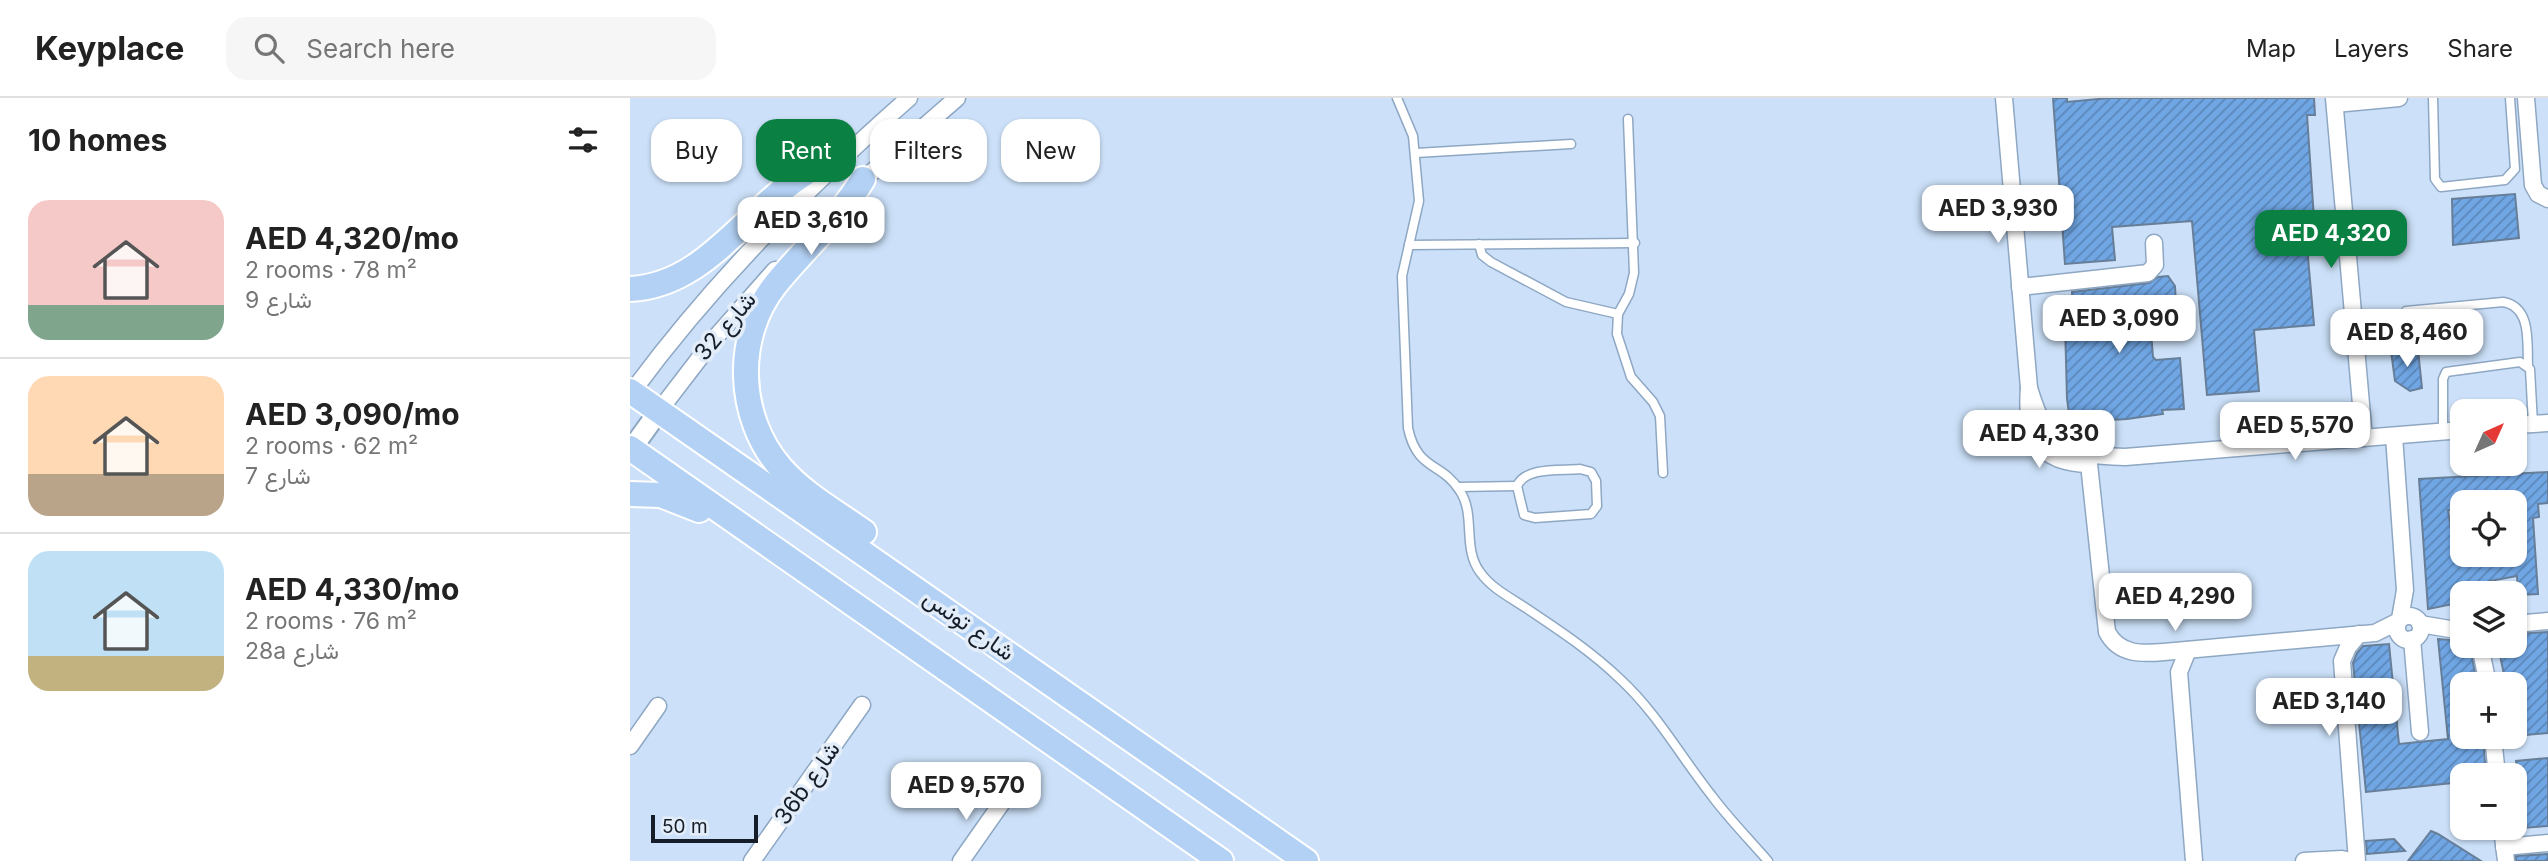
<!DOCTYPE html>
<meta charset="utf-8">
<style>
:root{--surface:#fff;--page:#f6f6f6;--text:#222;--muted:#767676;--line:#e0e0e0;--accent:#0b8043}
body{margin:0;font-family:Inter,Vazirmatn,sans-serif;background:var(--page);color:var(--text);height:100vh;display:flex;flex-direction:column;font-size:26px;white-space:nowrap}
*{box-sizing:border-box;margin:0}
p{font-size:23px;color:var(--muted)}
.icon{flex:none;width:38px;height:38px;fill:none;stroke:currentColor;stroke-width:2;stroke-linecap:round;stroke-linejoin:round}
.map{position:relative;flex:1;overflow:hidden}
.details{display:flex;flex-direction:column;background:var(--surface);width:630px}
.details>*{flex:none}
.guide{position:absolute;left:21px;top:21px;width:665px;height:63px;display:flex;gap:14px}
.needle{width:46px;rotate:45deg}
.buttons{position:absolute;left:1820px;top:301px;display:grid;gap:14px}
.buttons a{display:grid;place-items:center;width:77px;height:77px;border-radius:14px;background:var(--surface);box-shadow:0 2px 5px #0004;font-size:35px}
.scale{position:absolute;left:21px;bottom:18px;width:107px;box-sizing:border-box;padding-left:7px;border:4px solid #141d28;border-top:0;font-size:19px;line-height:24px;white-space:nowrap;color:#141d28;-webkit-text-stroke:5px #e3edf9;paint-order:stroke}
.price{position:absolute;translate:-50% -60px;padding:0 16px;border-radius:14px;background:#fff;color:#222;font-size:23px;line-height:46px;filter:drop-shadow(0 2px 4px #0008)}
.price::after{content:'';position:absolute;left:50%;top:42px;width:21px;height:16px;margin-left:-10px;background:inherit;clip-path:polygon(0 0,100% 0,50% 100%)}
.price.on{background:var(--accent);color:#fff}
ul{padding:0;list-style:none}
li{display:flex;align-items:center;gap:21px;height:175px;padding:0 28px}
li+li{border-top:2px solid var(--line)}
li span{display:grid;place-items:center;flex:none;width:196px;height:140px;border-radius:21px;color:#555}
li>.icon{margin-inline-start:auto}
span .icon{width:84px;height:84px;fill:#fffc;stroke-width:1}
li b{font-size:30px}
h2{display:flex;justify-content:space-between;align-items:center;height:84px;padding:0 28px;font-size:30px}
.chip{padding:0 24px;border-radius:21px;background:var(--surface);box-shadow:0 2px 5px #0004;font-size:24px;line-height:63px}
.chip.on{background:var(--accent);color:#fff}
header{display:flex;align-items:center;gap:42px;box-sizing:border-box;height:98px;padding:0 35px;background:var(--surface);border-bottom:2px solid var(--line)}
header strong{font-size:33px}
nav{display:flex;gap:38px;margin-inline-start:auto;font-size:24px}
.search{width:490px;height:63px;background:var(--page);display:flex;align-items:center;gap:18px;box-sizing:border-box;padding:0 24px;border-radius:21px;color:var(--muted);font-size:26px}
main{display:flex;flex:1;min-height:0}
.map>svg:first-child{display:block}
.building{fill:url(#building-hatch);stroke:#677e99;stroke-width:2;fill-rule:evenodd}
.lines{fill:none;stroke-linecap:round;stroke-linejoin:round}
.service-casing{stroke:#8ea7c3;stroke-width:11}
.minor-casing{stroke:#8ea7c3;stroke-width:19}
.tertiary-casing{stroke:#8ea7c3;stroke-width:23}
.primary-casing{stroke:#fff;stroke-width:28}
.service{stroke:#fff;stroke-width:8}
.minor{stroke:#fff;stroke-width:16}
.tertiary{stroke:#fff;stroke-width:19}
.primary{stroke:#b3d1f4;stroke-width:24}
.labels{text-anchor:middle;dominant-baseline:central;stroke-width:7;stroke-linejoin:round;paint-order:stroke}
.street-label{font-size:23px;fill:#141d28;stroke:#e3edf9}
</style>
<header>
<strong>Keyplace</strong>
<div class="search"><svg class="icon" aria-label="search" viewBox="0 0 24 24"><circle cx="10" cy="10" r="6"/><path d="M15 15l6 6"/></svg>Search here</div>
<nav><a>Map</a><a>Layers</a><a>Share</a></nav>
</header>
<main>
<section class="details">
<h2>10 homes<svg class="icon" aria-label="filters" viewBox="0 0 24 24"><path d="M4 7h16M4 17h16"/><circle cx="9" cy="7" r="2"/><circle cx="15" cy="17" r="2"/></svg></h2>
<ul>
<li><span style="background:linear-gradient(#f6c9c9 75%,#7fa58c 0)"><svg class="icon" aria-label="home" viewBox="0 0 24 24"><path d="M3 11l9-7 9 7M6 9v11h12V9"/></svg></span><div><b>AED 4,320/mo</b><p>2 rooms · 78 m²</p><p>شارع 9</p></div></li>
<li><span style="background:linear-gradient(#ffd9b3 70%,#b9a48a 0)"><svg class="icon" aria-label="home" viewBox="0 0 24 24"><path d="M3 11l9-7 9 7M6 9v11h12V9"/></svg></span><div><b>AED 3,090/mo</b><p>2 rooms · 62 m²</p><p>شارع 7</p></div></li>
<li><span style="background:linear-gradient(#bfe0f5 75%,#c2b280 0)"><svg class="icon" aria-label="home" viewBox="0 0 24 24"><path d="M3 11l9-7 9 7M6 9v11h12V9"/></svg></span><div><b>AED 4,330/mo</b><p>2 rooms · 76 m²</p><p>28a شارع</p></div></li>
</ul>
</section>
<div class="map">
<svg width="1918" height="763" viewBox="0 0 1918 763">
<defs>
<pattern id="building-hatch" width="6" height="6" patternUnits="userSpaceOnUse" patternTransform="scale(1.75)"><rect width="6" height="6" fill="#70a6e4"/><path d="M-1 1l2-2M0 6l6-6M5 7l2-2" fill="none" stroke="#5b87b9"/></pattern>
</defs>
<rect width="100%" height="100%" fill="#cce1f9"/>
<g class="building">
<polygon points="1423,0 1437,0 1437,4 1479,0 1684,0 1685,17 1677,17 1685,136 1676,137 1684,227 1624,232 1629,293 1577,297 1562,123 1482,129 1485,162 1435,166"/>
<polygon points="1885,96 1889,140 1823,147 1822,101"/>
<polygon points="1538,178 1545,188 1546,206 1519,208 1523,259 1526,262 1550,260 1554,311 1532,312 1533,316 1497,321 1450,324 1439,315 1437,301 1435,225 1443,225 1442,194 1519,185 1528,179"/>
<polygon points="1788,252 1792,290 1780,293 1765,283 1761,253"/>
<path d="M1918,374V405L1908,406L1909,419L1903,420L1908,496L1888,497L1887,478L1860,483V495H1827L1828,505L1798,511L1789,381ZM1832,404H1885V457H1825L1818,412H1832Z"/>
<polygon points="1918,534 1918,635 1885,638 1885,586 1876,586 1868,548 1885,548 1885,536"/>
<polygon points="1808,541 1832,543 1832,548 1840,548 1847,586 1832,586 1832,639 1853,639 1856,677 1832,677 1832,684 1736,694 1723,565 1727,555 1733,548 1759,546 1769,646 1818,641"/>
<polygon points="1918,660 1918,728 1892,730 1886,663"/>
<polygon points="1801,733 1808,736 1851,763 1778,763"/>
<polygon points="1764,741 1775,753 1737,756 1736,743"/>
<polygon points="1918,756 1918,763 1886,763 1886,758"/>
</g>
<g class="lines">
<defs>
<g id="service">
<path d="M767,0L783,38L789,103L772,178L778,330C787,373 812,364 830,393C846,417 832,450 850,474C861,490 881,500 896,510C929,532 962,554 990,581C1027,615 1051,659 1082,698C1099,721 1119,741 1138,763"/>
<polyline points="1803,0 1805,81 1811,89 1875,82 1885,71 1880,0"/>
<polyline points="998,21 1004,175 999,196 988,216 987,236 1001,279 1023,304 1030,318 1033,375"/>
<polyline points="786,55 941,46"/>
<polyline points="849,146 852,157 861,164 936,204 988,216"/>
<polyline points="779,147 1005,145"/>
<path d="M1776,213L1873,204C1902,209 1897,245 1898,268"/>
<polyline points="1813,333 1813,281 1816,274 1890,264 1900,271 1903,326"/>
<path d="M950,371L961,374L966,383L967,408L961,416L905,420L894,417L887,388C896,368 932,373 950,371Z"/>
<polyline points="828,389 887,388"/>
</g>
<g id="minor">
<path d="M1374,0L1399,290C1395,338 1408,365 1459,366"/>
<polyline points="1704,0 1734,340"/>
<polyline points="1896,0 1903,87 1908,96 1918,101"/>
<polyline points="1705,6 1769,0"/>
<polyline points="226,88 327,0"/>
<polyline points="1390,189 1518,175 1525,167 1524,145"/>
<path d="M1399,290C1418,352 1433,357 1495,359L1832,332"/>
<path d="M2,294C83,184 177,90 279,0"/>
<polyline points="29,313 85,240 145,172"/>
<polyline points="1885,327 1918,325"/>
<polyline points="1764,338 1775,492 1770,521"/>
<path d="M1459,366L1477,534C1489,557 1512,556 1534,554L1745,535L1769,523"/>
<circle cx="1779" cy="530" r="12"/>
<polyline points="1790,526 1832,533"/>
<polyline points="1885,526 1918,523"/>
<polyline points="1782,541 1790,634"/>
<polyline points="1850,548 1858,586"/>
<polyline points="1558,552 1549,574 1564,763"/>
<polyline points="1863,639 1867,677"/>
<polyline points="0,648 28,608"/>
<polyline points="1872,730 1876,763"/>
<polyline points="1874,749 1918,745"/>
<polyline points="122,763 232,607"/>
<polyline points="331,763 371,706"/>
<polyline points="1674,763 1712,761 1723,763"/>
<polyline points="1727,763 1712,563 1718,549 1729,536"/>
</g>
<polyline id="tertiary" points="0,353 29,313"/>
<g id="primary">
<path d="M233,81C209,121 174,151 145,187C104,239 107,319 150,369C173,396 206,414 234,434"/>
<path d="M0,191C90,187 130,81 213,58"/>
<polyline points="0,293 676,763"/>
<polyline points="0,350 591,763"/>
<polyline points="0,396 31,397 69,412"/>
</g>
</defs>
<use href="#service" class="service-casing"/>
<use href="#minor" class="minor-casing"/>
<use href="#tertiary" class="tertiary-casing"/>
<use href="#primary" class="primary-casing"/>
<use href="#service" class="service"/>
<use href="#minor" class="minor"/>
<use href="#tertiary" class="tertiary"/>
<use href="#primary" class="primary"/>
</g>
<g class="labels">
<g class="street-label">
<text transform="translate(95 228) rotate(-50)">شارع 32</text>
<text transform="translate(339 527) rotate(35)">شارع تونس</text>
<text transform="translate(177 685) rotate(-55)">36b شارع</text>
</g>
</g>
</svg>
<div class="buttons">
<a><svg class="needle" viewBox="-14 -14 28 28"><path d="M0-13l5 13h-10z" fill="#e53935"/><path d="M0 13l5-13h-10z" fill="#767676"/></svg></a>
<a><svg class="icon" aria-label="locate" viewBox="0 0 24 24"><circle cx="12" cy="12" r="6"/><path d="M12 2v4M12 18v4M2 12h4M18 12h4"/></svg></a>
<a><svg class="icon" aria-label="layers" viewBox="0 0 24 24"><path d="M12 4l9 5-9 5-9-5zM3 14l9 5 9-5"/></svg></a>
<a>+</a>
<a>−</a>
</div>
<div class="scale">50 m</div>
<b class="price" style="left:1368px;top:147px">AED 3,930</b>
<b class="price" style="left:181px;top:159px">AED 3,610</b>
<b class="price on" style="left:1701px;top:172px">AED 4,320</b>
<b class="price" style="left:1489px;top:257px">AED 3,090</b>
<b class="price" style="left:1777px;top:271px">AED 8,460</b>
<b class="price" style="left:1665px;top:364px">AED 5,570</b>
<b class="price" style="left:1409px;top:372px">AED 4,330</b>
<b class="price" style="left:1545px;top:535px">AED 4,290</b>
<b class="price" style="left:1699px;top:640px">AED 3,140</b>
<b class="price" style="left:336px;top:724px">AED 9,570</b>
<div class="guide">
<a class="chip">Buy</a>
<a class="chip on">Rent</a>
<a class="chip">Filters</a>
<a class="chip">New</a>
</div>
</div>
</main>
